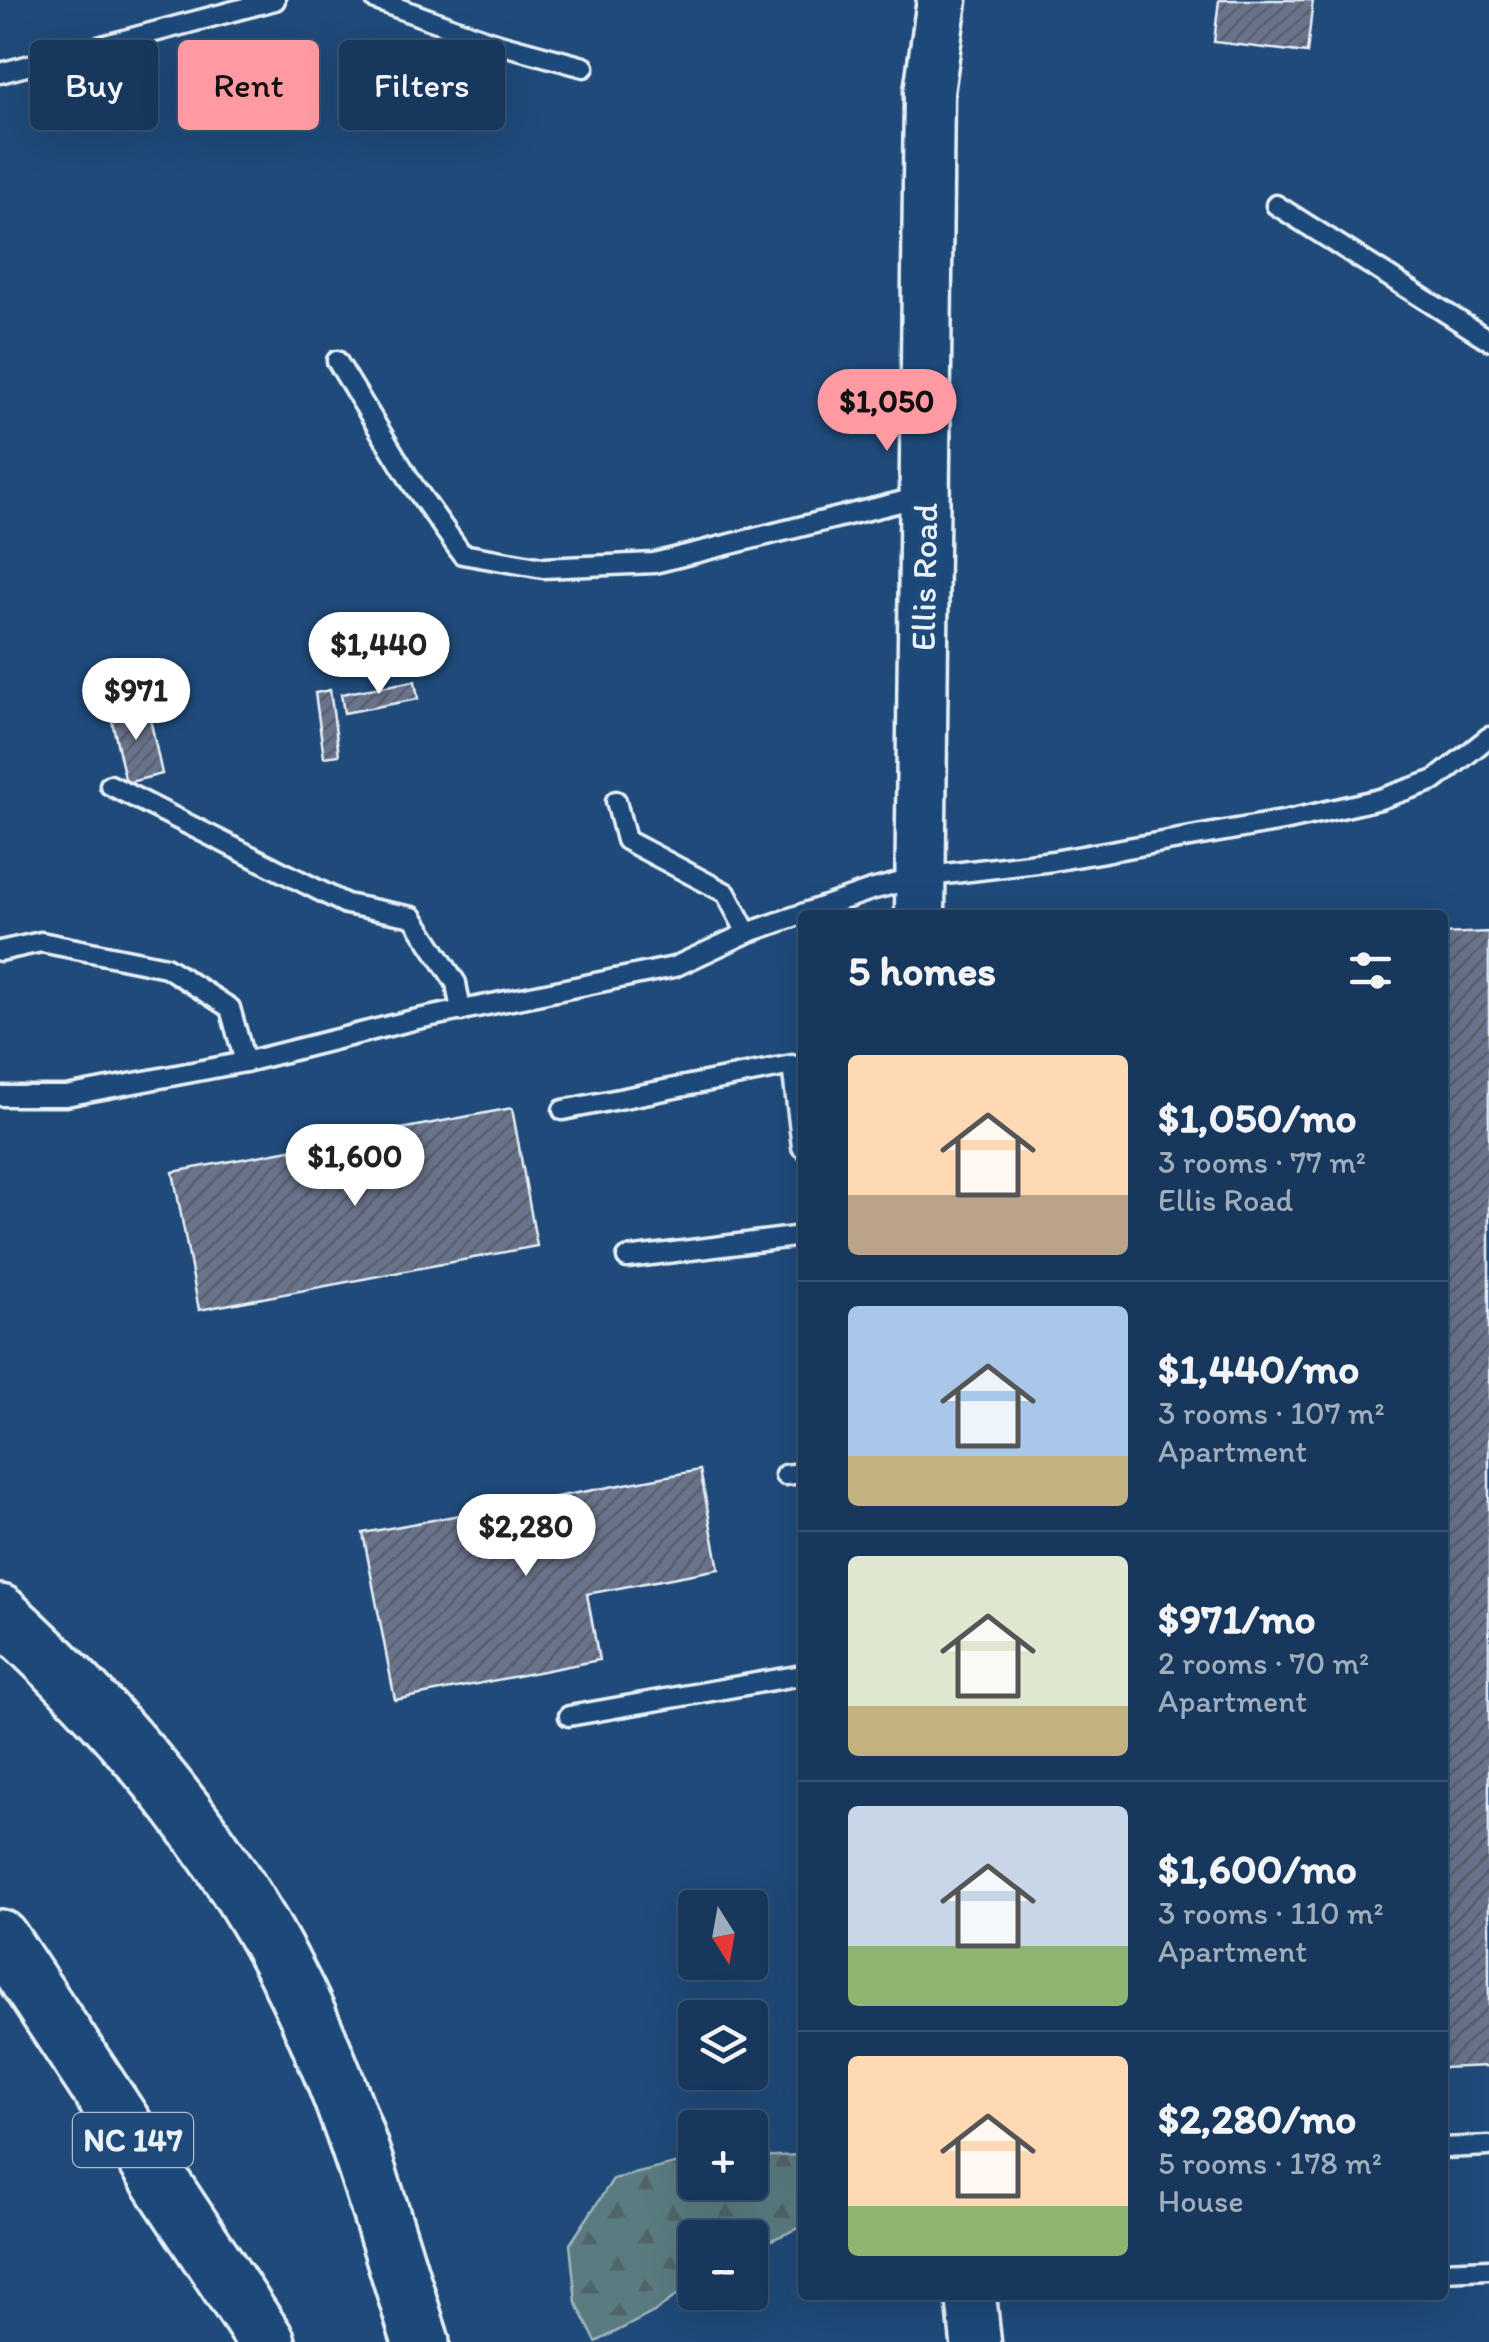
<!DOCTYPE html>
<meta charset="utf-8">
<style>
:root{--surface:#17385c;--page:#244365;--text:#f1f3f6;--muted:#9eacbb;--line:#365272;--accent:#ff9aa2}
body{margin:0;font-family:Itim,sans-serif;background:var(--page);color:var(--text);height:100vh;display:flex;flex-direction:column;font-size:38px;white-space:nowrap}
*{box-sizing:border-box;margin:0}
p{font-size:32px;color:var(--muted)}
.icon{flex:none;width:55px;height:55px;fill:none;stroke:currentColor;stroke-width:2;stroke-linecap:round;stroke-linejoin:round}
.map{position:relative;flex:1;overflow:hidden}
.sheet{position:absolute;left:798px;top:910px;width:650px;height:1390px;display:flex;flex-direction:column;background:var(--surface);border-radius:10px;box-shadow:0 10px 40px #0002,0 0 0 2px var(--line)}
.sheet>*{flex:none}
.hud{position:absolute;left:30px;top:40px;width:618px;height:90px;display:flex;gap:20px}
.needle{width:65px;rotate:169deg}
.fabs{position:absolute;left:678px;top:1890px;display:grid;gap:20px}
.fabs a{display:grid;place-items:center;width:90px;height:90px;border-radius:10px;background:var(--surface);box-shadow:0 10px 40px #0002,0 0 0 2px var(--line);font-size:50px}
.price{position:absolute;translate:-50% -85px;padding:0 22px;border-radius:35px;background:#fff;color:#222;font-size:32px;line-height:65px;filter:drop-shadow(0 2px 5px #0008)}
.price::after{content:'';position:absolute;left:50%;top:60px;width:30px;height:22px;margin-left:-15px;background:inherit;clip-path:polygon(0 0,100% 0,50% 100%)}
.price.active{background:var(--accent);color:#111}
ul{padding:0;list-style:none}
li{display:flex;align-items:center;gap:30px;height:250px;padding:0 50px}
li+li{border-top:2px solid var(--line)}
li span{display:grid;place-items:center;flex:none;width:280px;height:200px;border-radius:10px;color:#555}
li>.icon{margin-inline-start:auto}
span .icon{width:120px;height:120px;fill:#fffc;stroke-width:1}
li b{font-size:42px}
h2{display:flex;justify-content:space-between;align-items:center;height:120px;padding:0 50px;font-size:42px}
.tag{padding:0 35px;border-radius:10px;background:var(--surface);box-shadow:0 10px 40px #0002,0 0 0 2px var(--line);font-size:35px;line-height:90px}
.tag.active{background:var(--accent);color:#111}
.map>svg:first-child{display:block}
.forest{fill:url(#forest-firs);stroke:#a1b6bc;stroke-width:2.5}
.building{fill:url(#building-hatch);stroke:#e8f1f8;stroke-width:2.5}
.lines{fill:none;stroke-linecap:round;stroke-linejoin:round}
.lane-casing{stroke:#e8f1f8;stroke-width:25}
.secondary-casing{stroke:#e8f1f8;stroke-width:55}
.highway-casing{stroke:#e8f1f8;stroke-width:62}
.lane{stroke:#1f4a7a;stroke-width:18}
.secondary{stroke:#1f4a7a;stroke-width:48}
.highway{stroke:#1f4a7a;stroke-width:55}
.labels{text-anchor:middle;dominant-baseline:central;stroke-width:9;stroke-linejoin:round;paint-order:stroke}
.shield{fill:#1f4a7a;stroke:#acbfd2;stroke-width:2.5}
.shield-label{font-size:32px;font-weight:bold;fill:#e8f1f8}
.street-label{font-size:35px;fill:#e8f1f8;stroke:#1f4a7a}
</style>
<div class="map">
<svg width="1489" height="2342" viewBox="0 0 1489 2342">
<defs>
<pattern id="forest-firs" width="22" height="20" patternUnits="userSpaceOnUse" patternTransform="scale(2.5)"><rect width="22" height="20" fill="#5a7c81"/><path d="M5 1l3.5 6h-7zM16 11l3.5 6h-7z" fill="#516568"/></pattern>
<pattern id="building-hatch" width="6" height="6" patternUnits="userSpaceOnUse" patternTransform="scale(2.5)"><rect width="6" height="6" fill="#6a738c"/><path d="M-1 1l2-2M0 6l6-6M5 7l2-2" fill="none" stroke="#585e6b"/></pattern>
</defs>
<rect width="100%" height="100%" fill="#1f4a7a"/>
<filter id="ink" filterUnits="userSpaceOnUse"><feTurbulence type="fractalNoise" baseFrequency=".01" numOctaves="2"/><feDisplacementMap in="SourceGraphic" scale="20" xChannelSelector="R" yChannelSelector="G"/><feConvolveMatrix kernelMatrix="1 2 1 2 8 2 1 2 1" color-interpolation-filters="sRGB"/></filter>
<g filter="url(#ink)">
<polygon class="forest" points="802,2155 802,2227 750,2249 750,2238 695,2238 695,2282 654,2312 596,2342 576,2302 570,2244 613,2179 695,2159 695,2182 750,2182 750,2157"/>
<g class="building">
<polygon points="1219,0 1313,0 1307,53 1214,42"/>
<polygon points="415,681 418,699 344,713 341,694"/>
<polygon points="330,690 339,755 324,757 315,693"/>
<polygon points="147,704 162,774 126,783 110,712"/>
<polygon points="1489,932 1489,2066 1442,2068 1442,934"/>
<polygon points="512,1108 537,1246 199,1310 173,1172"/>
<polygon points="700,1470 719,1569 587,1594 599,1660 395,1700 363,1533"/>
</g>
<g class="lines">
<defs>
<g id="lane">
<polyline points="376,0 492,42 584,67"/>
<polyline points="0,73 275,0"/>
<polyline points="1276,205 1489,340"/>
<polyline points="337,361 413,485 462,554 543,568 654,563 920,497"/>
<polyline points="110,785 346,904 413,917 456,983 461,1011"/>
<polyline points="616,801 626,840 726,893 747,933"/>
<polyline points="0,951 41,942 166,967 230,1008 245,1062"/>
<polyline points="0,1096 66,1096 245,1062 413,1020 674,967 747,933 871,890 921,877 1053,861 1288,820 1380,799 1435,780 1489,737"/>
<polyline points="563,1110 792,1065 802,1147"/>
<polyline points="627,1258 802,1236"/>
<polyline points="785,1475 802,1473"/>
<polyline points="569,1716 802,1675"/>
<polyline points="1442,2148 1489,2146"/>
<polyline points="1442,2271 1489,2269"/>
</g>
<g id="secondary">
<polyline points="920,915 929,92 942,0"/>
<polyline points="971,2295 976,2342"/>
</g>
<g id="highway">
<path d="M0,1613C119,1721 226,1847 297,1993C351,2103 384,2225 421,2342"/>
<polyline points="0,1938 267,2342"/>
</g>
</defs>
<use href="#lane" class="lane-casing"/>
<use href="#secondary" class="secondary-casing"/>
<use href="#highway" class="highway-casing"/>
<use href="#lane" class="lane"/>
<use href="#secondary" class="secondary"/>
<use href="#highway" class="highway"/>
</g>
</g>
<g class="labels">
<rect class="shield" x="73" y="2113" width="120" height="54" rx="8"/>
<g class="shield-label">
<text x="133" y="2140">NC 147</text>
</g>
<g class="street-label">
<text transform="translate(924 577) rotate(-89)">Ellis Road</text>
</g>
</g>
</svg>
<div class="fabs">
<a><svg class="needle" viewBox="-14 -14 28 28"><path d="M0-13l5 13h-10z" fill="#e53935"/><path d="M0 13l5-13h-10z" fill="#9eacbb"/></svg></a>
<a><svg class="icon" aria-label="layers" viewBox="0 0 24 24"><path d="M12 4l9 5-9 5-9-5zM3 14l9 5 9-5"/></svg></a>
<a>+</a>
<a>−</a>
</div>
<b class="price active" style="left:887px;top:454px">$1,050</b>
<b class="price" style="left:379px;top:697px">$1,440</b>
<b class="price" style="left:136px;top:743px">$971</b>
<b class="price" style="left:355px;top:1209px">$1,600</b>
<b class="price" style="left:526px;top:1579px">$2,280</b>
<div class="hud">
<a class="tag">Buy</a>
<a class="tag active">Rent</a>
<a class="tag">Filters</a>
</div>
<section class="sheet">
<h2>5 homes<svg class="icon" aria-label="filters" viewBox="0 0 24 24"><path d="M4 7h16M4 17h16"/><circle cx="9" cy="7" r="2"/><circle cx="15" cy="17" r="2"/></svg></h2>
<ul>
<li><span style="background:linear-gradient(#ffd9b3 70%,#b9a48a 0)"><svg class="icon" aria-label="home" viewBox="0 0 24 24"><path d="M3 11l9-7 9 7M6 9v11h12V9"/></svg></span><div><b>$1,050/mo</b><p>3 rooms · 77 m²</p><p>Ellis Road</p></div></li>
<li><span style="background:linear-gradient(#a9c7e8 75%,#c2b280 0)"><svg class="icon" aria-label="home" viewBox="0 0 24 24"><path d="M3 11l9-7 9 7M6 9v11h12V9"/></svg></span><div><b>$1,440/mo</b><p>3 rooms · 107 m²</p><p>Apartment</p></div></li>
<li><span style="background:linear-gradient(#dfe7d0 75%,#c2b280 0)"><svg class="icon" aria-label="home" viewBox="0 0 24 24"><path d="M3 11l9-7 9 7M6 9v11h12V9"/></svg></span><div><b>$971/mo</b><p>2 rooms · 70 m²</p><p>Apartment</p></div></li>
<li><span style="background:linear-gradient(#c9d6e8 70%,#8fb573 0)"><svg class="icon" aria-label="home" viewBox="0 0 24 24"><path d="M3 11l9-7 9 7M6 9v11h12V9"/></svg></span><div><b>$1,600/mo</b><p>3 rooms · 110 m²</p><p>Apartment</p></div></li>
<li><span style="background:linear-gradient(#ffd9b3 75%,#8fb573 0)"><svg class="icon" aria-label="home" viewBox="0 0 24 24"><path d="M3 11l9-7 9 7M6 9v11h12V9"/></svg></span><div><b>$2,280/mo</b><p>5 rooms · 178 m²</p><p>House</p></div></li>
</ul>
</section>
</div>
